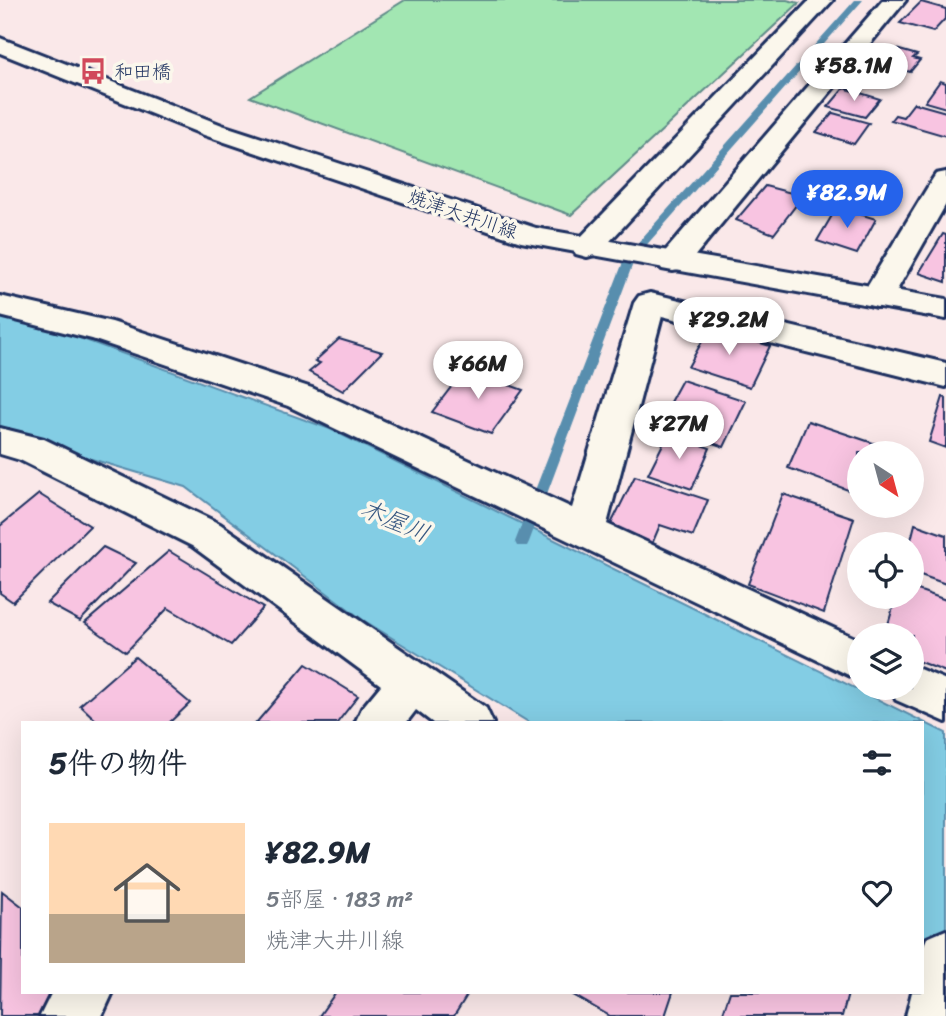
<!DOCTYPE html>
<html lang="ja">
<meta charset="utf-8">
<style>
:root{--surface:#fff;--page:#f6f6f7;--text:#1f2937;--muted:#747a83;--line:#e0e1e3;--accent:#2563eb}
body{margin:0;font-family:Sriracha,"Klee One",sans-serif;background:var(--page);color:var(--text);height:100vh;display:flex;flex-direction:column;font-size:26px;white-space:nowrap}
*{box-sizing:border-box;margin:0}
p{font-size:23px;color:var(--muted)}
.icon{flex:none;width:38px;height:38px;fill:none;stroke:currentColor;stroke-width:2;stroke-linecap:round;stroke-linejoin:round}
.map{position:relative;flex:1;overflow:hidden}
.side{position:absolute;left:21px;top:721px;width:903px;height:273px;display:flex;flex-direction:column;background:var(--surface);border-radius:0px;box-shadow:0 7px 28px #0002}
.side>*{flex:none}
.needle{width:46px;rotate:144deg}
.tools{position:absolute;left:847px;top:441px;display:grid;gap:14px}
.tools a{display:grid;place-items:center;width:77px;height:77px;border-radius:50%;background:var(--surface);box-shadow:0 7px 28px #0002;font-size:35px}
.price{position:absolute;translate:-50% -60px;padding:0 16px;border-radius:24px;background:#fff;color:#222;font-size:23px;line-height:46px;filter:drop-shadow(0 2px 4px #0008)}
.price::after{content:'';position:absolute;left:50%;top:42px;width:21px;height:16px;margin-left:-10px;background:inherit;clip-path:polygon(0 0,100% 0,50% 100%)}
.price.selected{background:var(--accent);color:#fff}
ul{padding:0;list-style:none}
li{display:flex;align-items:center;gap:21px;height:175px;padding:0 28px}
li+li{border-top:2px solid var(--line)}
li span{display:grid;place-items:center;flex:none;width:196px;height:140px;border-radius:0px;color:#555}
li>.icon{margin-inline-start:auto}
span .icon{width:84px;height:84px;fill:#fffc;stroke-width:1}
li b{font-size:30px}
h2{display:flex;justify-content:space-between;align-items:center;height:84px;padding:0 28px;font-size:30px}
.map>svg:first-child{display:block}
.green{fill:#a2e6b2;stroke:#5e8a88;stroke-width:2}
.water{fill:#83cde4;stroke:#598eae;stroke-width:2}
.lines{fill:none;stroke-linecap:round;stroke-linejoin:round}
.stream{fill:#598eae;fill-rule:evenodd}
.building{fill:#f8c4e1;stroke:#1b2f5e;stroke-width:2}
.street-casing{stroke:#1b2f5e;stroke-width:6}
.secondary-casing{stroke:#1b2f5e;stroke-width:6}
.street{fill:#fbf7ec;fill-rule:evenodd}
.secondary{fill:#fbf7ec;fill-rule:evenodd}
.labels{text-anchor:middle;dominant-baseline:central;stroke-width:7;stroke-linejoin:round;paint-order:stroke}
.far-poi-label{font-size:19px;fill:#1b2f5e;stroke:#fbf7ec;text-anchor:start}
.far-street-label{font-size:19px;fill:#1b2f5e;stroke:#fbf7ec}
.water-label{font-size:24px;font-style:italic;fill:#355680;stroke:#fbf7ec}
</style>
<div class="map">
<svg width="946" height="1016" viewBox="0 0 946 1016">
<rect width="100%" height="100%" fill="#fae8e9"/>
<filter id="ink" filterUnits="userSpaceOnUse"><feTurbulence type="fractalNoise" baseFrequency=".0143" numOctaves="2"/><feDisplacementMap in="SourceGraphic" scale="14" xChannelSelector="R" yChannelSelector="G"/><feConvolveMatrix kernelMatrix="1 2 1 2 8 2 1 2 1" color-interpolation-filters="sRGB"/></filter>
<g filter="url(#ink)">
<polygon class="green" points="405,0 787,0 799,3 571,215 250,97"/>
<polygon class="water" points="0,309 330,429 946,733 946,958 922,947 922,723 530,723 363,620 186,487 0,432"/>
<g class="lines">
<polygon class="stream" points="855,0 863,0 635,258 529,542 527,546 517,546 515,542 625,257"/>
</g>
<g class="building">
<polygon points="921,2 946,9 946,18 933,32 900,23"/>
<polygon points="896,49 917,55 913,58 920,60 910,72 871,58 878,50 892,54"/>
<polygon points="940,81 946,83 946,108 925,102"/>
<polygon points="844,88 880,99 865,117 828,107"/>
<polygon points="914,103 946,112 946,136 891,120 895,115 903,117"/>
<polygon points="833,113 869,123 854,144 816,132"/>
<polygon points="765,186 803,196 774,234 736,220"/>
<polygon points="837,207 876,219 857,254 817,241"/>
<polygon points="943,234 946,235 946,282 919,273"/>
<polygon points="710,327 770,346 750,387 688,367"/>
<polygon points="339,339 382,352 343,391 309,372 320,363 315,361"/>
<polygon points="465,369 523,390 491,434 432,412"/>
<polygon points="682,380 746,401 724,447 658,424"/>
<polygon points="943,397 946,398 946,448 929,442"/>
<polygon points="808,421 876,444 873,453 859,453 859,494 788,468"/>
<polygon points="668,434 710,448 692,489 648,474"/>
<polygon points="635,476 708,500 693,536 660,525 652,544 609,528"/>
<polygon points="39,494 90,526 13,602 0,593 0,526"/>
<polygon points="783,494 854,518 824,613 748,584"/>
<polygon points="915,524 946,535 946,584 912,572 910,544"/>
<polygon points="103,547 136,563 80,621 47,603"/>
<polygon points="169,551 263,608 231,645 168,608 126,652 85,623"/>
<polygon points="912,588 946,600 946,672 912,659 912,635 885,635 896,597 912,597"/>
<polygon points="135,657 190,703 169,723 99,723 80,705"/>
<polygon points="306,664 358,696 337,723 256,723"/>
<polygon points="2,891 23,907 23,992 57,992 39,1016 0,1016"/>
<polygon points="336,992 469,992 454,1016 319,1016"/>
<polygon points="568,992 673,992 665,1016 610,1016"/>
<polygon points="730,992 844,992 848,994 842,1016 722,1016"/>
</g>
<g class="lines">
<defs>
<g id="street">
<polygon points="810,0 833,0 598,254 587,257 576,254 572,248 576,242"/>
<polygon points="883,0 906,0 684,269 673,271 662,269 658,262 662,255"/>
<polygon points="946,172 946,204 893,297 888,304 877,307 866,304 861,297 932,180 936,174"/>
<polygon points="650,293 946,363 946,387 662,316 607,524 859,640 859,680 288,406 92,339 0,316 0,296 112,322 312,388 572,508 634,303 639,296"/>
<polygon points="0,428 44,439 220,524 486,708 493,723 433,723 416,710 406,723 355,723 362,708 381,685 192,546 20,460 0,454"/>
<polygon points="912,666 946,680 946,722 896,700 891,688 912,688"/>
<polygon points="946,930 946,1016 906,1016 912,992 922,992 922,950 927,938"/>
<polygon points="52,992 113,992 102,1016 40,1016"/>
</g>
<polygon id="secondary" points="0,38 222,125 536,228 946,299 946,319 521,242 204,135 0,53"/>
</defs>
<use href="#street" class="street-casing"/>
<use href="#secondary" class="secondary-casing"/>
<use href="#street" class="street"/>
<use href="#secondary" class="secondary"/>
</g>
</g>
<defs>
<symbol id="bus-bare" viewBox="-9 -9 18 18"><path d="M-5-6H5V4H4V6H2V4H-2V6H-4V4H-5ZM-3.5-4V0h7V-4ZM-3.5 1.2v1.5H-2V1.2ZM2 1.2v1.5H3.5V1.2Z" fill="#d1495b" stroke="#fbf7ec" stroke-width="2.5" paint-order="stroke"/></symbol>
</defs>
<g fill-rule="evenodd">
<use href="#bus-bare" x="74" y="52" width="38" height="38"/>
</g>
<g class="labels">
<g class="far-poi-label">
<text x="114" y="71">和田橋</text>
</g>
<g class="far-street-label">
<text transform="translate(463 214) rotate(19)">焼津大井川線</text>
</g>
<g class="water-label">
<text transform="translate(395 521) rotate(23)">木屋川</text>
</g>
</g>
</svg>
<div class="tools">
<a><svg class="needle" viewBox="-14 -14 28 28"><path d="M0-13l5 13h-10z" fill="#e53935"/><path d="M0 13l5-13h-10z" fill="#747a83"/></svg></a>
<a><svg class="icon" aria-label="locate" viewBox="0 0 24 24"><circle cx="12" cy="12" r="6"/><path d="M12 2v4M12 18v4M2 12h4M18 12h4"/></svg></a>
<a><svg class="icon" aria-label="layers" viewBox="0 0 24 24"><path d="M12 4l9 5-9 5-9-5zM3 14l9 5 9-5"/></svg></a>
</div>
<b class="price" style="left:854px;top:103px">¥58.1M</b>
<b class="price selected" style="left:847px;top:230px">¥82.9M</b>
<b class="price" style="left:729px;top:357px">¥29.2M</b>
<b class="price" style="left:478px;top:401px">¥66M</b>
<b class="price" style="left:679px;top:461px">¥27M</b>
<section class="side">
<h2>5件の物件<svg class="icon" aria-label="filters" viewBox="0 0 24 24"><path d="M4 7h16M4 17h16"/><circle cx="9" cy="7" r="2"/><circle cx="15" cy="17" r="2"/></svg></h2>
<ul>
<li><span style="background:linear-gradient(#ffd9b3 65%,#b9a48a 0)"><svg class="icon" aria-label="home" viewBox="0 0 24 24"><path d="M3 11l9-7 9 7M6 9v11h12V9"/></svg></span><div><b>¥82.9M</b><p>5部屋 · 183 m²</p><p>焼津大井川線</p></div><svg class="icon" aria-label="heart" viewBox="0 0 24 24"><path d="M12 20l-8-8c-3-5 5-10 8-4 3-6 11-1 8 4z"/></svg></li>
</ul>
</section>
</div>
